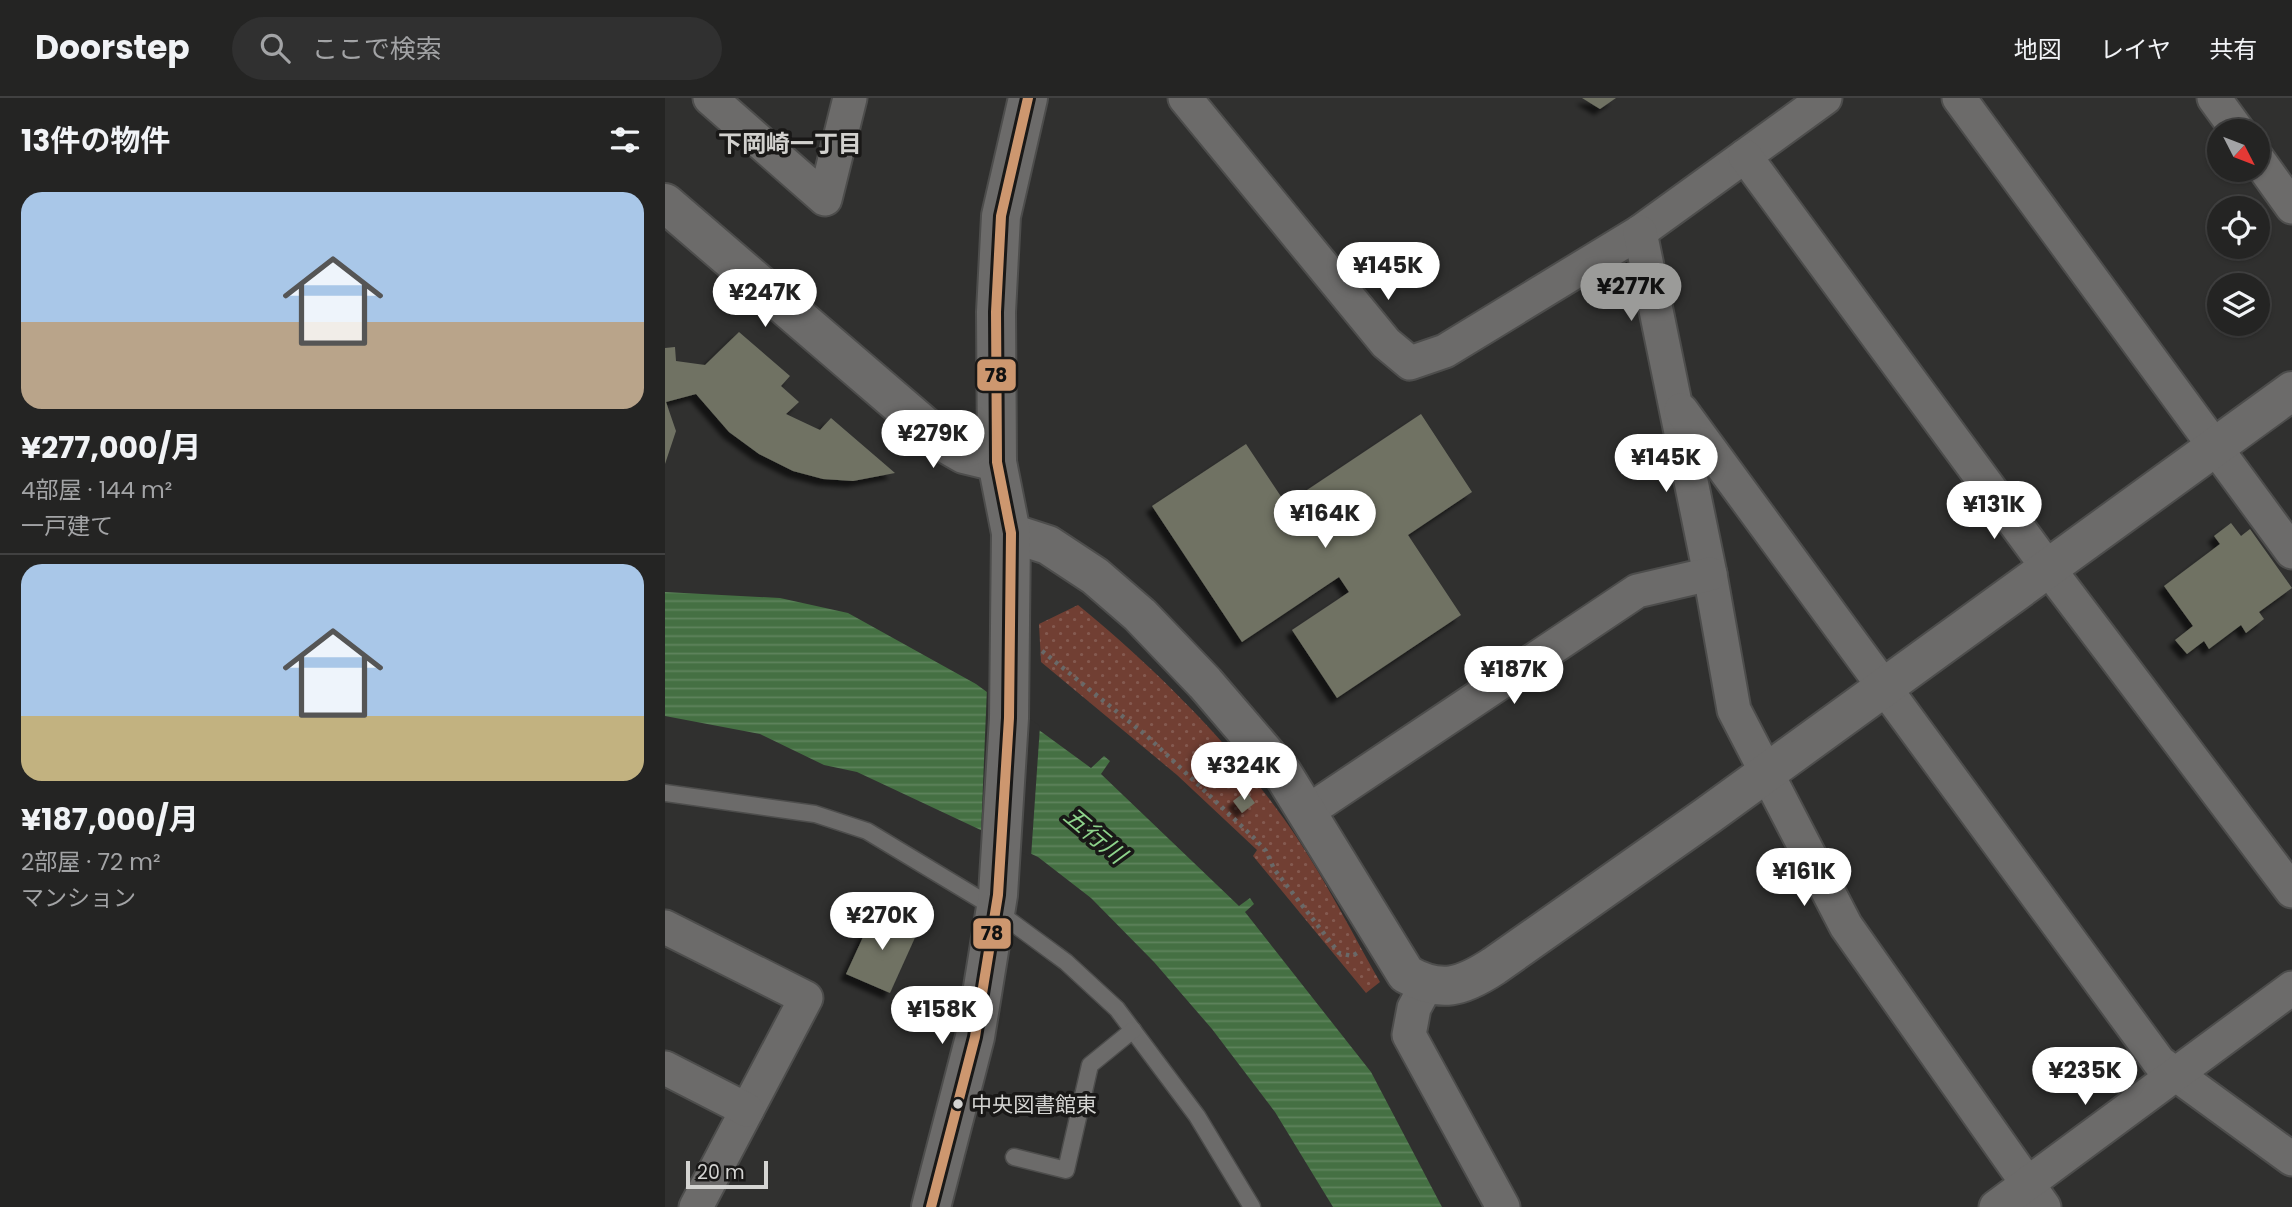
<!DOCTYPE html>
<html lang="ja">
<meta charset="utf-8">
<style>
:root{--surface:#242423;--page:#303030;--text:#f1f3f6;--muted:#a3a4a6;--line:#414141;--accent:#9b9b99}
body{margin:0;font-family:Poppins,"Noto Sans JP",sans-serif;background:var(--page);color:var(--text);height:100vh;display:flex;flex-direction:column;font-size:26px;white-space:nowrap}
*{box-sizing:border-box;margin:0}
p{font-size:23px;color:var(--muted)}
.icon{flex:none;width:38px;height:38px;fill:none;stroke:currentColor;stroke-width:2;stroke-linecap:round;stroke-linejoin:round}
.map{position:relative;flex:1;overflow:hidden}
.panel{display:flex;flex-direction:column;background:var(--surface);width:665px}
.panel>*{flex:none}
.needle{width:46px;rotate:132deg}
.controls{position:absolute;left:1542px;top:21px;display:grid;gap:14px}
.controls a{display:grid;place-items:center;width:63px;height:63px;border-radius:50%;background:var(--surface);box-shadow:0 2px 5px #0004,0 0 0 2px var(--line);font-size:35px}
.scale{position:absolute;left:21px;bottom:18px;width:82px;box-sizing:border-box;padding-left:7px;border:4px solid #d4d4d2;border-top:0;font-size:19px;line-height:24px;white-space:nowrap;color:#d4d4d2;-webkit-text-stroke:5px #191817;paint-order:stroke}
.price{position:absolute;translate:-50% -60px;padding:0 16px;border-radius:24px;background:#fff;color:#222;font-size:23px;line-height:46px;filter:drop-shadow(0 2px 4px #0008)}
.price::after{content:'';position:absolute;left:50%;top:42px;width:21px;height:16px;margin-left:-10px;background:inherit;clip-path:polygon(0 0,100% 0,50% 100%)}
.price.active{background:var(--accent);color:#111}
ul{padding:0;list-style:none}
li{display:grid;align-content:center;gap:14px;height:371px;padding:0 21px}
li+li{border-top:2px solid var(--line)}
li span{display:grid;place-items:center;height:217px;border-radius:21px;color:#555}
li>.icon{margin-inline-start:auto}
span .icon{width:126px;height:126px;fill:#fffc;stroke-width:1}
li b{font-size:30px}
h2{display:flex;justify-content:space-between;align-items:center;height:84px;padding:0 21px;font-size:30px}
header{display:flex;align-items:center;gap:42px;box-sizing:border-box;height:98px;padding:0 35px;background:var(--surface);border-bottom:2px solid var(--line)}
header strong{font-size:33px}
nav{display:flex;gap:38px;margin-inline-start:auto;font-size:24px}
.search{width:490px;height:63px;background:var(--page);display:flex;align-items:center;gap:18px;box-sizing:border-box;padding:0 24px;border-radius:38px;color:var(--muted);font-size:26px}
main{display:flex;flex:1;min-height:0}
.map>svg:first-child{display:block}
.park{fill:url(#park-dots)}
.water{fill:url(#water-rules)}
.pier{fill:#30302f}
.building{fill:#707264;filter:url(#shadow)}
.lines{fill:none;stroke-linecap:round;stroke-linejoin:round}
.lane-casing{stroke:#4d4d4c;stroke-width:19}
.street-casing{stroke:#4d4d4c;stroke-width:37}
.secondary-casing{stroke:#4d4d4c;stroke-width:42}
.path{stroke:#696968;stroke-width:4.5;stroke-dasharray:3.5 5;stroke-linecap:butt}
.lane{stroke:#6c6b6a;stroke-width:16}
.street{stroke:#6c6b6a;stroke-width:33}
.secondary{stroke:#6c6b6a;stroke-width:38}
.bus-1-casing{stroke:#191817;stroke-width:16}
.bus-1{stroke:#cd976f;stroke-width:10}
.bus-dot{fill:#d4d4d2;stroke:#191817;stroke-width:2.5}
.labels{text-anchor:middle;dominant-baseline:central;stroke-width:7;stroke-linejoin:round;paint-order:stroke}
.bus-label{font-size:21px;fill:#d4d4d2;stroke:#191817;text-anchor:start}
.neighbourhood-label{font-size:24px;font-weight:bold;fill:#d2d1ce;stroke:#191817}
.water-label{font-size:24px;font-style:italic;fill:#8dd38b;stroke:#191817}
.line-badge{stroke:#191817;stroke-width:2.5}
.pale-badge-label{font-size:19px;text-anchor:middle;font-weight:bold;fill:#111}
</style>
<header>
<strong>Doorstep</strong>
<div class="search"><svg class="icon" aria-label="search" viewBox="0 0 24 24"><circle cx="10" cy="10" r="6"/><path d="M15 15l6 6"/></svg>ここで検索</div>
<nav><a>地図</a><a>レイヤ</a><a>共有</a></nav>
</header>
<main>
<section class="panel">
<h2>13件の物件<svg class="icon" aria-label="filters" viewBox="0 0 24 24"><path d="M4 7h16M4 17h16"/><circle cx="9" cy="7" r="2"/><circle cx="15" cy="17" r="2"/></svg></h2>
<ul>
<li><span style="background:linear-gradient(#a9c7e8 60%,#b9a48a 0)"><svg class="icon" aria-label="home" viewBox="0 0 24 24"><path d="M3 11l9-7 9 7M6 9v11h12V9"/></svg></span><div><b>¥277,000/月</b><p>4部屋 · 144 m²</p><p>一戸建て</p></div></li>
<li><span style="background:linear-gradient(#a9c7e8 70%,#c2b280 0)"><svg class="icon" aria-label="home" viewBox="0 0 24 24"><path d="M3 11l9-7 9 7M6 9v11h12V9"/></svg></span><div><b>¥187,000/月</b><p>2部屋 · 72 m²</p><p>マンション</p></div></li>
</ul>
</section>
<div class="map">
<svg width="1627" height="1109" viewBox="0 0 1627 1109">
<defs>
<pattern id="park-dots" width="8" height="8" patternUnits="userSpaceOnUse" patternTransform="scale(1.75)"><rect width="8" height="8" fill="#713f33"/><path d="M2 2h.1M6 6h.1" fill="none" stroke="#845a50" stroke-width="1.8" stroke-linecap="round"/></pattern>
<pattern id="water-rules" width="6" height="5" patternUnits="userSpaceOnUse" patternTransform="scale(1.75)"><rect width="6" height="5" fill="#457043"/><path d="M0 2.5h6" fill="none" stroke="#5f845d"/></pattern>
<filter id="shadow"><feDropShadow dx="-6" dy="6" stdDeviation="2" flood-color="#0009"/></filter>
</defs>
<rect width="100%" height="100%" fill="#30302f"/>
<path class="park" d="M413,507C482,563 558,638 611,710C651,763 682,826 715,884L701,895L588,758L592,752L512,677L376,564L374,526Z"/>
<polygon class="water" points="0,494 115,500 183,515 311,586 426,670 439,658 445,663 436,676 574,808 585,800 589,806 580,814 706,974 777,1109 668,1109 610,1014 547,931 489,864 426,800 373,759 192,674 159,667 95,636 0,618"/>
<polygon class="pier" points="322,590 375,628 366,759 316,736"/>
<g class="building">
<polygon points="917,0 951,0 935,11"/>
<polygon points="74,234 125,278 116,288 134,304 121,316 155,332 166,320 230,375 188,383 158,381 128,373 94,356 64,334 31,296 1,304 11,333 0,366 0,250 10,249 11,263 40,267"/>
<polygon points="756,316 807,394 743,437 796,517 672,600 627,532 684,494 674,479 577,544 487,408 581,346 621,406"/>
<polygon points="1566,425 1576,438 1585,431 1627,490 1594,514 1599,521 1581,535 1576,527 1544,551 1539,543 1522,556 1510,542 1528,528 1499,488 1555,446 1549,438"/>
<polygon points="581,693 590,705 577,715 568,703"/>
<polygon points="210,813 253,833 225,895 181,876"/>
</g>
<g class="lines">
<defs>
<g id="lane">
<polyline points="0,695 150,716 202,733 318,803 401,864 452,911 532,1018 587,1109"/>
<polyline points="349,1059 401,1072 425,967 468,932"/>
</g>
<g id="street">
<polyline points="45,0 160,101 185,0"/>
<polyline points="520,0 721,245 745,265 780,253 975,134 1160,0"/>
<polyline points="1294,0 1627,454"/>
<polyline points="1549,0 1573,33"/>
<polyline points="1080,58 1383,470 1627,793"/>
<polyline points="1592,60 1627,109"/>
<polyline points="975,134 1045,476 1069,612 1181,828 1379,1109"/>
<polyline points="1016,312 1494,964 1627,1061"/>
<polyline points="642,714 972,493 1045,476"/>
<polyline points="0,829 141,900 31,1109"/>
<polyline points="762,886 749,910 744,937 838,1109"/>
<polyline points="0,970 82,1012"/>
<polyline points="1331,1109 1627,890"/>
</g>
<g id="secondary">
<polyline points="0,105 278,344 299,356 332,364"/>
<path d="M346,435L383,447L430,478L475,517L540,585L618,676L741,876C776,896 797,889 829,868L1042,718L1627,293"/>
<polyline points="266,1109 310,939 333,797 344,620 346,435 332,364 331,214 336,118 363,0"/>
</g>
</defs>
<use href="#lane" class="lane-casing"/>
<use href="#street" class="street-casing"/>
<use href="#secondary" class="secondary-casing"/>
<polyline class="path" points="377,553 483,639 588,739 601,753 609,771 674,855 687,858 692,855"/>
<use href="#lane" class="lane"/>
<use href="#street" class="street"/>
<use href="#secondary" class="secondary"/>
<defs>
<polyline id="bus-1" points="266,1109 310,939 333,797 344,620 346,435 332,364 331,214 336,118 363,0"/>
</defs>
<use href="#bus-1" class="bus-1-casing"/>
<use href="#bus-1" class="bus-1"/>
</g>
<circle class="bus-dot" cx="293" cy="1006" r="6"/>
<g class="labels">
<g class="bus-label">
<text x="306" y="1006">中央図書館東</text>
</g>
<g class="neighbourhood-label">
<text x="125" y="45">下岡崎一丁目</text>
</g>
<g class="water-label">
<text transform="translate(430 737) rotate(40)">五行川</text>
</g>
</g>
<g class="line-badge">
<rect x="311" y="260" width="41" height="34" rx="7" fill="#cd976f"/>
<rect x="307" y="819" width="40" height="33" rx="7" fill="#cd976f"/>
</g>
<g class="pale-badge-label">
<text x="331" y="284">78</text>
<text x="327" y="842">78</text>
</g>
</svg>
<div class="controls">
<a><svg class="needle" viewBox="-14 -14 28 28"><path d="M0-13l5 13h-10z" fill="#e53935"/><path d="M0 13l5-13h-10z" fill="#a3a4a6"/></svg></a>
<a><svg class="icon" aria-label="locate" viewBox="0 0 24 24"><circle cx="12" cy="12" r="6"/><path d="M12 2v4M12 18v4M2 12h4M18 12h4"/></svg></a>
<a><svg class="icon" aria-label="layers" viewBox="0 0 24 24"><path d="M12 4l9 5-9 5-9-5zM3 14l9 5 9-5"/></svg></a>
</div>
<div class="scale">20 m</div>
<b class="price" style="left:723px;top:204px">¥145K</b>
<b class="price active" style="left:966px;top:225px">¥277K</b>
<b class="price" style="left:100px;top:231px">¥247K</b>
<b class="price" style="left:268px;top:372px">¥279K</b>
<b class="price" style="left:1001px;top:396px">¥145K</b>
<b class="price" style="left:1329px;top:443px">¥131K</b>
<b class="price" style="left:660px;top:452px">¥164K</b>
<b class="price" style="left:849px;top:608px">¥187K</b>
<b class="price" style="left:579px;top:704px">¥324K</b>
<b class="price" style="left:1139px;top:810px">¥161K</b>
<b class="price" style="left:217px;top:854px">¥270K</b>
<b class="price" style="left:277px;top:948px">¥158K</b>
<b class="price" style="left:1420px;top:1009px">¥235K</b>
</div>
</main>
